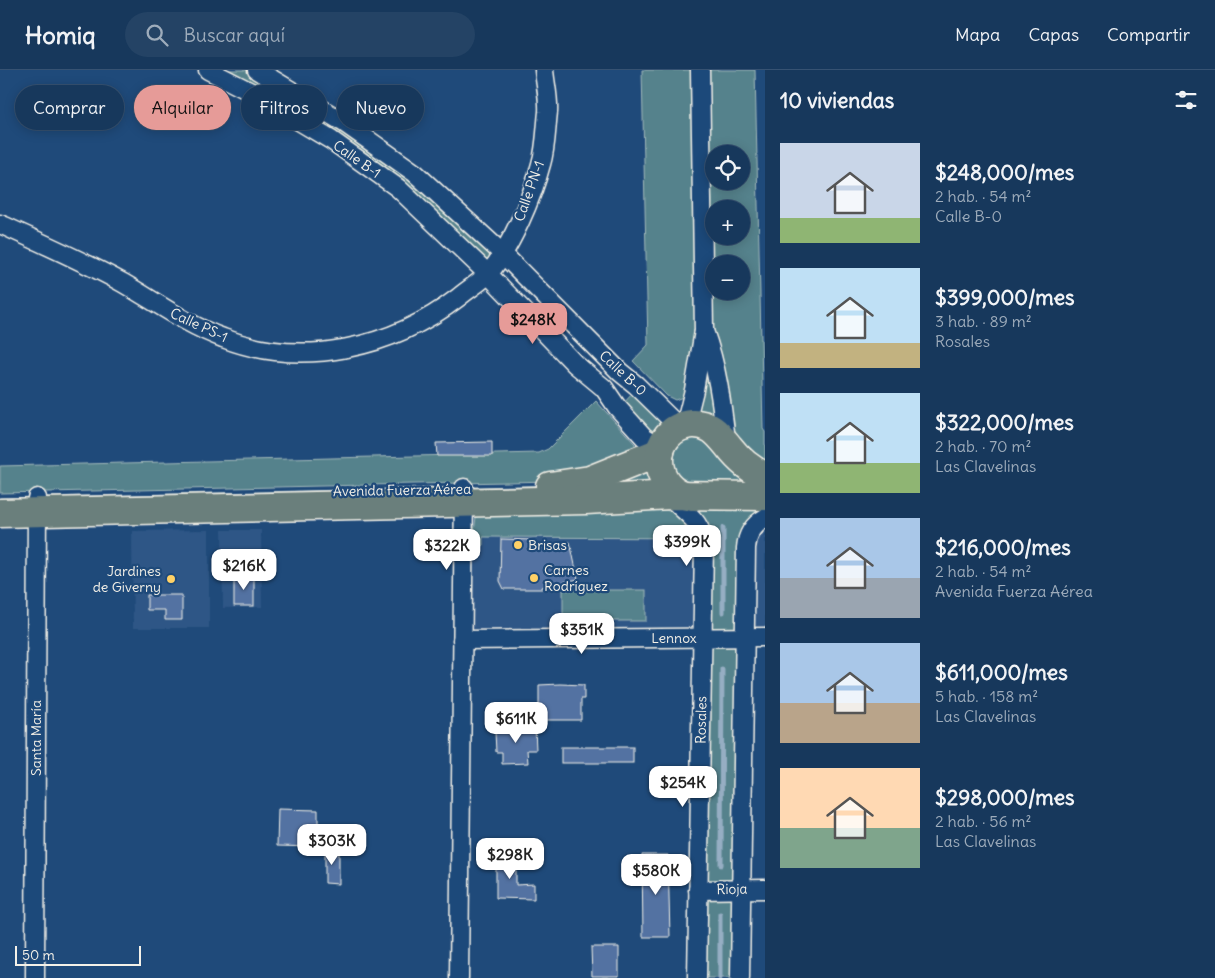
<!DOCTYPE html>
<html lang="es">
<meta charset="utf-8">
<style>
:root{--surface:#17385c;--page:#244365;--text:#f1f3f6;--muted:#9eacbb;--line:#365272;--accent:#e69b98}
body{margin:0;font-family:Delius,sans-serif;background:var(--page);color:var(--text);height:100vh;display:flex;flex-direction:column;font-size:19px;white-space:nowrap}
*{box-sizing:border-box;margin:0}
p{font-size:16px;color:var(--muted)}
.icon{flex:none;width:28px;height:28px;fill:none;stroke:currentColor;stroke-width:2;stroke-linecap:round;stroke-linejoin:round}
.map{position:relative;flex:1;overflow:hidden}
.drawer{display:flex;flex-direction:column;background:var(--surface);width:450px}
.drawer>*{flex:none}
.banner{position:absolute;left:15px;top:15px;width:475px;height:45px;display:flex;gap:10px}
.fabs{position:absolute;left:705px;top:75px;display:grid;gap:10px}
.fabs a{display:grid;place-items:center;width:45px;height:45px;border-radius:50%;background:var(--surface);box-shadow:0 2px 12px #0003,0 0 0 1px var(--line);font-size:25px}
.scale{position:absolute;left:15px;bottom:12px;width:126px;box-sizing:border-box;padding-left:5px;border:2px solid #f4f1e8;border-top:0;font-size:14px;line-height:18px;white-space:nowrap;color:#f4f1e8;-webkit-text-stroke:4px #1f4a7a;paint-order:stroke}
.price{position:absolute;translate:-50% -42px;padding:0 11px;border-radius:10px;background:#fff;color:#222;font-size:16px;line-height:32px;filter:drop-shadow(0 1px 2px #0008)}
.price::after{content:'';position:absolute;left:50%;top:30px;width:15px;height:11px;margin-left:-8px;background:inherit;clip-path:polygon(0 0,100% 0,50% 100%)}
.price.selected{background:var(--accent);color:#111}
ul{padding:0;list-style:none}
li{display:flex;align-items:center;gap:15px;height:125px;padding:0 15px}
li span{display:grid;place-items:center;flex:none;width:140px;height:100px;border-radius:0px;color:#555}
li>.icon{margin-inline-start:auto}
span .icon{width:60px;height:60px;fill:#fffc;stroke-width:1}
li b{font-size:21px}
h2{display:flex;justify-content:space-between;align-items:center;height:60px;padding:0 15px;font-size:21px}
.pill{padding:0 18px;border-radius:22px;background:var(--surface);box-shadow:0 2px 12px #0003,0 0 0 1px var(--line);font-size:18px;line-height:45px}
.pill.selected{background:var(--accent);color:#111}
header{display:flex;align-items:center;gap:30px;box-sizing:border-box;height:70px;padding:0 25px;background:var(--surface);border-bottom:1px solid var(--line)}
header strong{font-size:24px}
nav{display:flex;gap:28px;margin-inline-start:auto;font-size:18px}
.search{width:350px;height:45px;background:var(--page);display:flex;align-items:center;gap:12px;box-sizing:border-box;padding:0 18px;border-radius:28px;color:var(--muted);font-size:19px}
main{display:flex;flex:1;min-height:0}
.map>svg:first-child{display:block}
.built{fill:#2e5686}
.green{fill:#54828c;stroke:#a4baba;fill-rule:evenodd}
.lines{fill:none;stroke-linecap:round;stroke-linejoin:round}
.stream{stroke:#96aec3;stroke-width:5}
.building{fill:#5272a2;stroke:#f4f1e8}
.minor-casing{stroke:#f4f1e8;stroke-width:21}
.primary-casing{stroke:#f4f1e8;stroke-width:31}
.minor{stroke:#1f4a7a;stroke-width:18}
.primary{stroke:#6b7f7c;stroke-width:28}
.poi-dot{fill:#ffd166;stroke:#1f4a7a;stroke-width:2}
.labels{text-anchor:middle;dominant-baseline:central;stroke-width:4.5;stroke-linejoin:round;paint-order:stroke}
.street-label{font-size:14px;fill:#f4f1e8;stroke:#1f4a7a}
.poi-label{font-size:14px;fill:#f4f1e8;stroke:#1f4a7a;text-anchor:start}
</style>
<header>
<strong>Homiq</strong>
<div class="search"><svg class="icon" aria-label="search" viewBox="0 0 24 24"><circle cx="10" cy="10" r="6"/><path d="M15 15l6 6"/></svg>Buscar aquí</div>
<nav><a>Mapa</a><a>Capas</a><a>Compartir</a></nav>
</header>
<main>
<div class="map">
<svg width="765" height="908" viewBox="0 0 765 908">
<rect width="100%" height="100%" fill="#1f4a7a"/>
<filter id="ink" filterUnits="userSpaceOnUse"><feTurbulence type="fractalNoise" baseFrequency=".02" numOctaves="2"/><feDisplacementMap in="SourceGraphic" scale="10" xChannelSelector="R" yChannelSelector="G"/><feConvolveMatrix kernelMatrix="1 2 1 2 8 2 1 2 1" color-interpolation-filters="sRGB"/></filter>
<g filter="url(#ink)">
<g class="built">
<polygon points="670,425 699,455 702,568 462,570 464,433"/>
<polygon points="765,448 765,567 744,567 746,478"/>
<polygon points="209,460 209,558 133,558 132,461"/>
<polygon points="222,460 261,460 262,537 223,538"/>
</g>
<g class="green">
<polygon points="208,0 257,0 343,52 502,183 488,204 398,118"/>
<polygon points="642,0 693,0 697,268 688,322 683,327 675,330 667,326 633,291 648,275"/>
<path d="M700,0H755L763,359L765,362V448L751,460L740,908H697L704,474L679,434L0,443V428L562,415L661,377L715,361ZM714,84H741V111H714ZM714,139H741V166H714ZM714,194H741V221H714Z"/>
<polygon points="708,283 716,347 696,343"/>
<polygon points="633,323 669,352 655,365 622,335"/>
<polygon points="596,331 635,374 635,381 553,411 0,423 0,396 539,383 548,379"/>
<path d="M652,438C680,441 681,447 698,468L483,467V476H475L473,470L476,447L480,442Z"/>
<rect x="563" y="520" width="83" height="31"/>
</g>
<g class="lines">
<g class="stream">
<polyline points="723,542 723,458"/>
<polyline points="721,795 722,599"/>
<polyline points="720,908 720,844"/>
</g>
</g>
<g class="building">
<polygon points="492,372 492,386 437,386 436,373"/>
<polygon points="501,469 533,470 533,479 570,472 578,509 542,517 542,519 504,519 500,511"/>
<rect x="234" y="506" width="20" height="30"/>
<polygon points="147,525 182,525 182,550 165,550 165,540 147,540"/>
<polygon points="560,614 584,615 584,629 581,629 581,650 539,650 539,615"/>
<polygon points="535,657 536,680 527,680 528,693 502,694 502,682 496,682 495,662 502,662 502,658"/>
<rect x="561" y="677" width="72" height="16"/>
<polygon points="278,739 318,740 318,777 277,776"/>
<polygon points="325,778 339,778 339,814 325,813"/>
<polygon points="496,785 516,785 516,815 534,814 534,829 496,828"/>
<polygon points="642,785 668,785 670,867 643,867"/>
<polygon points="591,877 619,877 619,906 592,906"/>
</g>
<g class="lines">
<defs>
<g id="minor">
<polyline points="208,0 249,21 331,70 398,118 488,204 575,294 604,318 617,337 644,367 661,377"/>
<polyline points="257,0 343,52 415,103 502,183 620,302 636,315 680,358"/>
<path d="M0,154C42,173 83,191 123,213C156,232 187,255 223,268C303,299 393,278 459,227C468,219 481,212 489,203C511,177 532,128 541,94C546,78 546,58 548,42C549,28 545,13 544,0"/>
<path d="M704,261C717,296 722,334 726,371"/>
<polyline points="685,356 694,320 704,261 700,0"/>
<path d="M669,424C683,444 700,446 704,474L697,908"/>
<polyline points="462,570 765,567"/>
<polyline points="698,820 765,819"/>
<polyline points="35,908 37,428"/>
<polyline points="459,908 464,418"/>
<path d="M740,908L746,478C747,465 753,455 765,448"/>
</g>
<g id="primary">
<polyline points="550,416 590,410 660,382"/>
<path d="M692,427C647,420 649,358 692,354C711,353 719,365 729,377C739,390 751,400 765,406"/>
<polyline points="0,443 586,430 670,425 765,426"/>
</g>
</defs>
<use href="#minor" class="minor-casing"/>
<use href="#primary" class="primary-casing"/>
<use href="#minor" class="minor"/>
<use href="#primary" class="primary"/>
</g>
</g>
<g class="poi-dot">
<circle cx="518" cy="475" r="5"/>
<circle cx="534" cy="508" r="5"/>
<circle cx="171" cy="509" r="5"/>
</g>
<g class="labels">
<g class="street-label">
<text transform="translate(357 89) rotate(35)">Calle B-1</text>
<text transform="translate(529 121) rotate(-70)">Calle PN-1</text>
<text transform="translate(199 255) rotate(25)">Calle PS-1</text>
<text transform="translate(623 303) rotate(43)">Calle B-0</text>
<text transform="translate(402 420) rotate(-1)">Avenida Fuerza Aérea</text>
<text x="674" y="568">Lennox</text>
<text transform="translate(701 650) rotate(-89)">Rosales</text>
<text transform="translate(36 668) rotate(-90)">Santa María</text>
<text transform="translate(732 819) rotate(-1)">Rioja</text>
</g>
<g class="poi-label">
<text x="528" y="475">Brisas</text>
<text x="544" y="500">Carnes<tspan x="544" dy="16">Rodríguez</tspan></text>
<text x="161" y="501" text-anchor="end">Jardines<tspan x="161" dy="16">de Giverny</tspan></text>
</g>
</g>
</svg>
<div class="fabs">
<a><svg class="icon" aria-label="locate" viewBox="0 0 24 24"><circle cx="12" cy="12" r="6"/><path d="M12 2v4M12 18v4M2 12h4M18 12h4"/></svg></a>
<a>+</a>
<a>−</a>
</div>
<div class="scale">50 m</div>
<b class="price selected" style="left:533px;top:275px">$248K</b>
<b class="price" style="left:687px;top:497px">$399K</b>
<b class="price" style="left:447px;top:501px">$322K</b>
<b class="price" style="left:244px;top:521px">$216K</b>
<b class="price" style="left:582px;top:585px">$351K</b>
<b class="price" style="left:516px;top:674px">$611K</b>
<b class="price" style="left:683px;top:738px">$254K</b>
<b class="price" style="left:332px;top:796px">$303K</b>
<b class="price" style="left:510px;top:810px">$298K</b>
<b class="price" style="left:656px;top:826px">$580K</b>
<div class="banner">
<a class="pill">Comprar</a>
<a class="pill selected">Alquilar</a>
<a class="pill">Filtros</a>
<a class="pill">Nuevo</a>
</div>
</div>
<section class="drawer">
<h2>10 viviendas<svg class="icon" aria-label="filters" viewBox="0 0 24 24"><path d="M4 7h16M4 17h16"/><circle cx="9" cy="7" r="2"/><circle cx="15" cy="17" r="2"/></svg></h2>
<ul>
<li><span style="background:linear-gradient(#c9d6e8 75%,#8fb573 0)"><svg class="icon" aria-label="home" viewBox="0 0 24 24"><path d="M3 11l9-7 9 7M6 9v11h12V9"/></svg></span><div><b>$248,000/mes</b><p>2 hab. · 54 m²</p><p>Calle B-0</p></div></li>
<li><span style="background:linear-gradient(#bfe0f5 75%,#c2b280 0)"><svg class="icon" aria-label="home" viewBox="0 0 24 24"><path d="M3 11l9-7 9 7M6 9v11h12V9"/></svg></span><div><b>$399,000/mes</b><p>3 hab. · 89 m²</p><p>Rosales</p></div></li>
<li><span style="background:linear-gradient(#bfe0f5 70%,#8fb573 0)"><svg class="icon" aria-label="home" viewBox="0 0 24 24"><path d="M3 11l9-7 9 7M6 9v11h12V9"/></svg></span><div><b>$322,000/mes</b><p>2 hab. · 70 m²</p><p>Las Clavelinas</p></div></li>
<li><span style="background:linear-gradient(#a9c7e8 60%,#9aa5b1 0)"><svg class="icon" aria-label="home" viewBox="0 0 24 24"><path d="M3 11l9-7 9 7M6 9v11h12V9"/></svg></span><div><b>$216,000/mes</b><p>2 hab. · 54 m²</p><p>Avenida Fuerza Aérea</p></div></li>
<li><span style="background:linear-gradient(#a9c7e8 60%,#b9a48a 0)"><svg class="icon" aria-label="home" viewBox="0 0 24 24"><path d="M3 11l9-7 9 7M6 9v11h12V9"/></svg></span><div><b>$611,000/mes</b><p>5 hab. · 158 m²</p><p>Las Clavelinas</p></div></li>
<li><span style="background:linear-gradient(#ffd9b3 60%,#7fa58c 0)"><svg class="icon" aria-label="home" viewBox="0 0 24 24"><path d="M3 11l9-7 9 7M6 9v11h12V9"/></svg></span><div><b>$298,000/mes</b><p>2 hab. · 56 m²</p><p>Las Clavelinas</p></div></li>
</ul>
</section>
</main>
